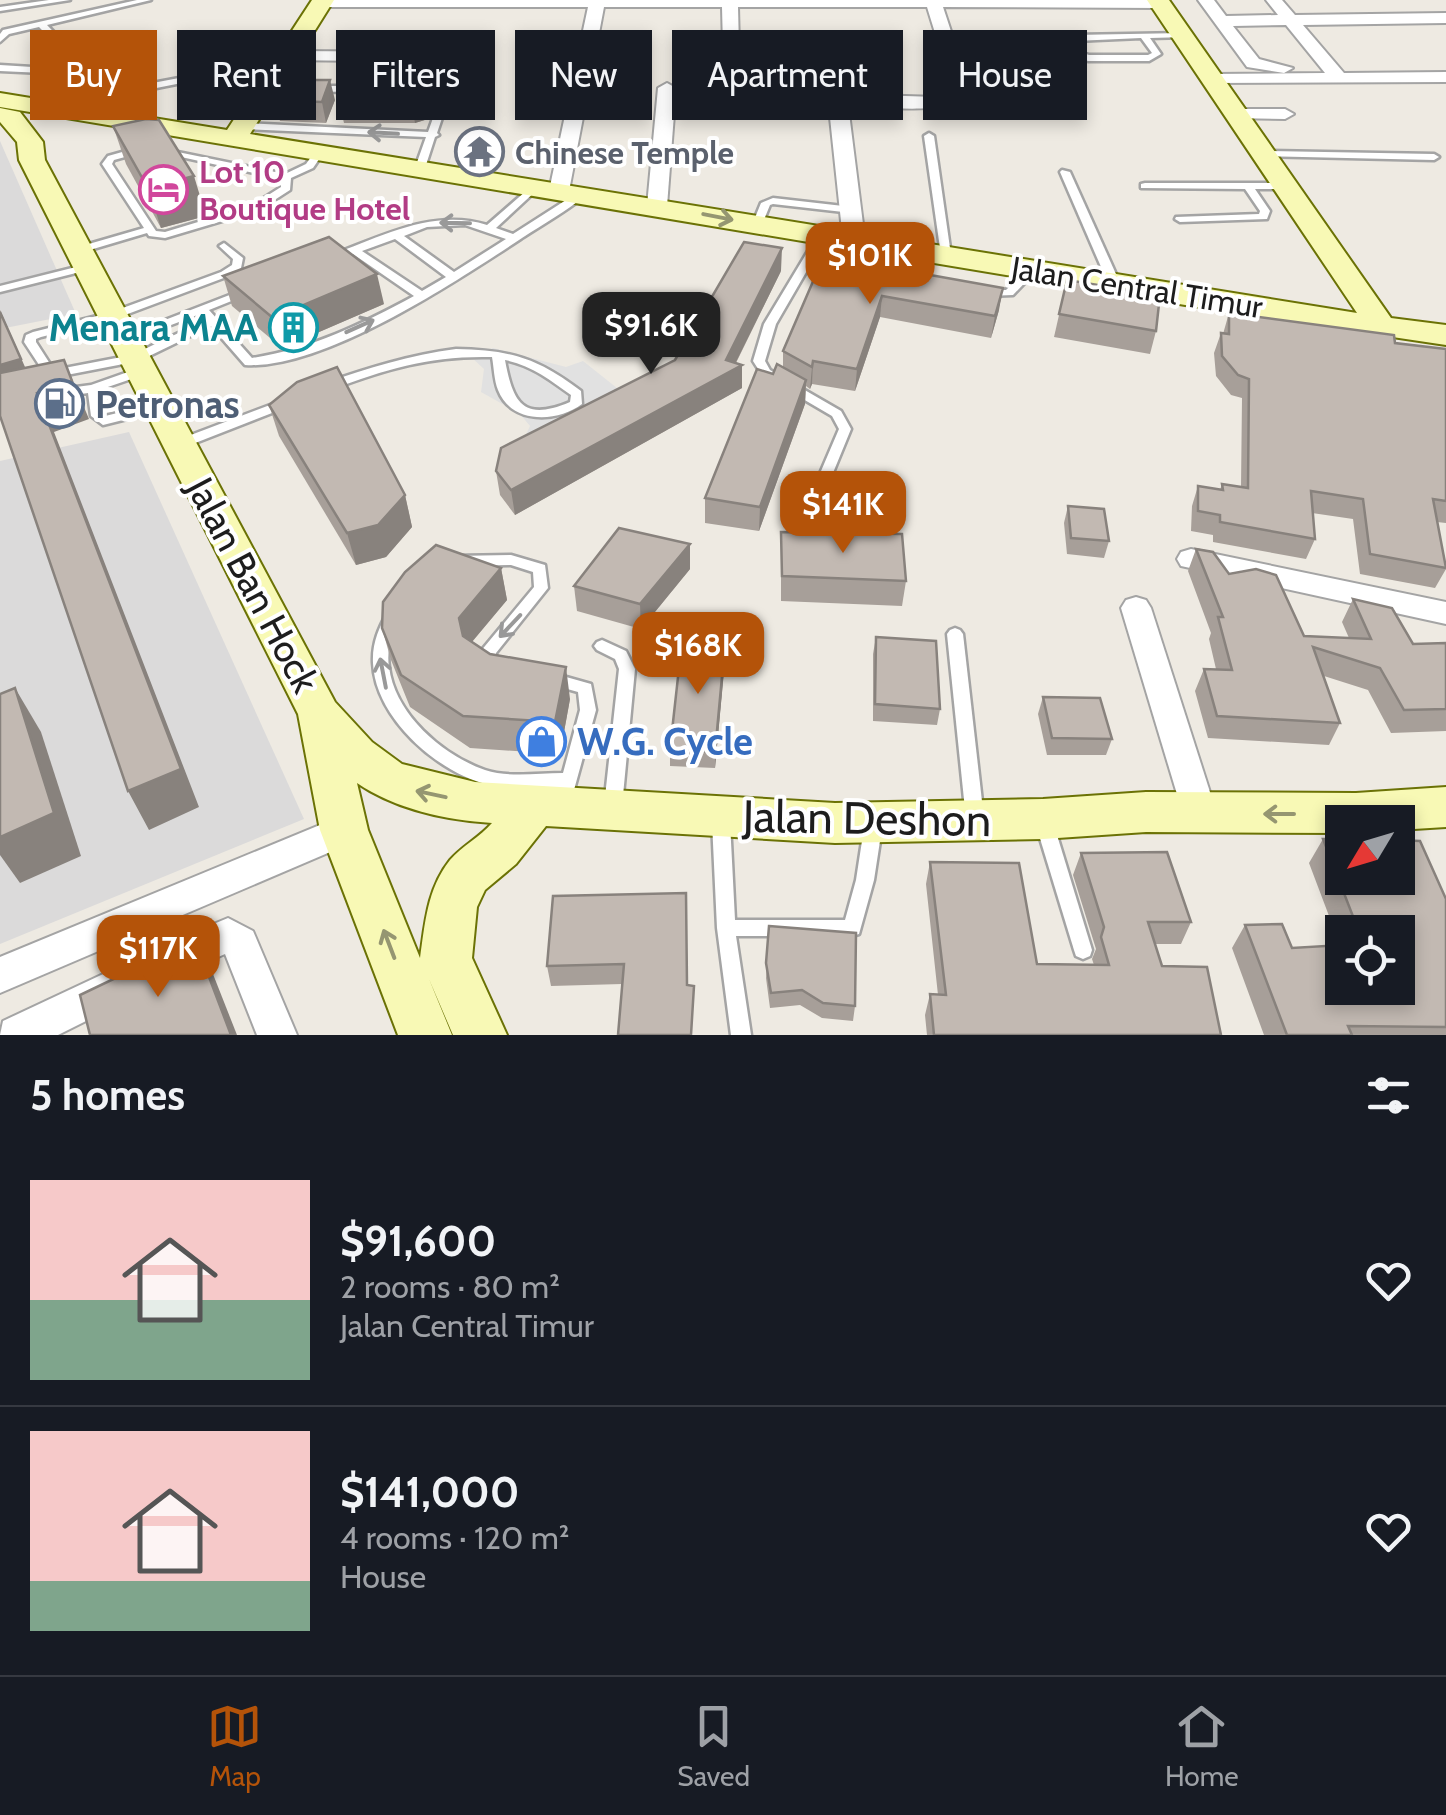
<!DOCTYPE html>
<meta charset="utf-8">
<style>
:root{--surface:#171b24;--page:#242831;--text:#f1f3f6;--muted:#9ea1a6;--line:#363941;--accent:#b45309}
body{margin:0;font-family:Cabin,sans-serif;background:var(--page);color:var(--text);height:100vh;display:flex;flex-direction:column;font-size:38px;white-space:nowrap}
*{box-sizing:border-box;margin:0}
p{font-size:32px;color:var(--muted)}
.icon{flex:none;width:55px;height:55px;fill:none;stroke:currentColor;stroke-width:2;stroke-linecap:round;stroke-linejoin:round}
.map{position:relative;height:1035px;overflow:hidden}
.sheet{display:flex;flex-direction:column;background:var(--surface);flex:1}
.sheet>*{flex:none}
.guide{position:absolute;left:30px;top:30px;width:1388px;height:90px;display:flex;gap:20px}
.needle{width:65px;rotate:232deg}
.buttons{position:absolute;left:1325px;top:805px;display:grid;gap:20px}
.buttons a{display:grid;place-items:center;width:90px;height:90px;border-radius:0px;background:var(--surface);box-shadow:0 5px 15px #0003;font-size:50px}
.price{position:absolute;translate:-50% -85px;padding:0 22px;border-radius:20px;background:var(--accent);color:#fff;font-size:32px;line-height:65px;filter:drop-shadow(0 2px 5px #0008)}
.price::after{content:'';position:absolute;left:50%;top:60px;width:30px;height:22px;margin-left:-15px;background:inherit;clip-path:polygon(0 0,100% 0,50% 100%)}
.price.selected{background:#222;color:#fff}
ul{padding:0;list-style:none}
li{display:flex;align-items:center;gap:30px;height:250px;padding:0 30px}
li+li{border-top:2px solid var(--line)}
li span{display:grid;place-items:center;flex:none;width:280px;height:200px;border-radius:0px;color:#555}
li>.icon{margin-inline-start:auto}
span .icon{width:120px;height:120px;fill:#fffc;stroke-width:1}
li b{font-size:42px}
h2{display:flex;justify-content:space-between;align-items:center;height:120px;padding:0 30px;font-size:42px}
.tag{padding:0 35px;border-radius:0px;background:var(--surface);box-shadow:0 5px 15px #0003;font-size:35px;line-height:90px}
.tag.selected{background:var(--accent);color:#fff}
.tabs{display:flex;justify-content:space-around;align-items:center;height:140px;border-top:2px solid var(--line);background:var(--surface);font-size:28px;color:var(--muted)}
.tabs a{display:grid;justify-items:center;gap:5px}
.tabs .selected{color:var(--accent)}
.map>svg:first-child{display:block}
.residential{fill:#dbdada}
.parking{fill:#e1e1e1}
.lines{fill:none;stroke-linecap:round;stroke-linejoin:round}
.lane-casing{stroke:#a4a4a4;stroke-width:5}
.street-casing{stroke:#a4a4a4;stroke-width:4}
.secondary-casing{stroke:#6b7205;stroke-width:4}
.lane{fill:#fff;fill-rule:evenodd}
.street{fill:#fff;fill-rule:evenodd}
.secondary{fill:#f8f9b5;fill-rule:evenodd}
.wall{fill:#a79f99;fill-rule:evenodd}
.shaded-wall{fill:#88827d}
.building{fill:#c2b9b2;stroke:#88827d;stroke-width:2.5}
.oneway{stroke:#999}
.oneway2{stroke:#959671}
.labels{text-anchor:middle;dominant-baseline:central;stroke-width:8;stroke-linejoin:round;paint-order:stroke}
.far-worship-label{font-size:32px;font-weight:bold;fill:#5b616d;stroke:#fff;text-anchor:start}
.far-hotel-label{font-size:32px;font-weight:bold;fill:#b23c85;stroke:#fff;text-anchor:start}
.far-street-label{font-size:32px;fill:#1d1d1d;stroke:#fff}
.culture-label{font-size:38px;font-weight:bold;fill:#0d838f;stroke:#fff;text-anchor:end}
.service-label{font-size:38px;font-weight:bold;fill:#4e5e75;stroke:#fff;text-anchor:start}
.street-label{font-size:38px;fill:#1d1d1d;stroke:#fff}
.shop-label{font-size:38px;font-weight:bold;fill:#366cbe;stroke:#fff;text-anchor:start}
.near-street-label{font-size:45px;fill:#1d1d1d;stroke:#fff}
</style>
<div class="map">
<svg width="1446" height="1035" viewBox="0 0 1446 1035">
<rect width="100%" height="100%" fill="#eeeae2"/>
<g class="residential">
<polygon points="0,141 76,314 0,329"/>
<polygon points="129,432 304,819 0,944 0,461"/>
</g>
<polygon class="parking" points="493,348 566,367 583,361 627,396 517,454 530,426 520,414 481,392 484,369 471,357"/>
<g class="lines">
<defs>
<g id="lane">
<polygon points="49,0 70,0 0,11 0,7"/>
<polygon points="137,0 151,0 47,25 106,86 126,88 211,72 232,50 239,52 217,76 126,94 105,91 75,114 70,111 72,109 98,88 86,75 0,71 0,65 81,70 39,27 9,34 0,42 0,34 3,30"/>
<path d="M1184,33H1187V37L1150,38L1161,54L1149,61H1088L1077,57L1067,41L1074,35ZM1141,38L1152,53L1148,55H1089L1083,53L1075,41Z"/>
<polygon points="773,64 777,67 779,87 786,92 841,96 845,99 841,102 784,97 771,88 769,67"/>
<polygon points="414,85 447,88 451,91 437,133 439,135 435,137 425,168 420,171 415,168 426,137 243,129 238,126 243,123 428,132 442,93 411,90 411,86"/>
<polygon points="268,86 363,86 367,89 363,92 265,91 264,89"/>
<polygon points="929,133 934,136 951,255 946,258 941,255 924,136"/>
<polygon points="140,147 143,148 143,152 114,160 112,164 156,231 165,232 251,206 281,187 281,179 163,153 163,149 285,174 306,164 316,150 324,152 313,168 291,178 290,190 259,210 165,238 149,236 147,233 83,252 75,252 75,248 144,228 102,164 108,156"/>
<polygon points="1263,151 1434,154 1439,157 1434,160 1260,156 1260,152"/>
<polygon points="1062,170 1070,172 1120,283 1118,285 1110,285 1108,283 1060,172"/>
<polygon points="1145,183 1284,183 1289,186 1284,189 1255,189 1270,211 1267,219 1180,222 1175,219 1176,217 1259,214 1260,211 1245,189 1141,188 1141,184"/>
<path d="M534,184L539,187L538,189L496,228L513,234L577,193L586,195C567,211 543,224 522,238C457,281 323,370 245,365L211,326L139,361L51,378L47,377L24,342L26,335L33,332L109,313L221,272L232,265L233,259L219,246L224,243L243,258L241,268L229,276L117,318L41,337L36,339V342L54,370L132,355L206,320L200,314L129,341H121V337L245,289L249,290V294L209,310L252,358C311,349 362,324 414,296L353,254L335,260L330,257L331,255C381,237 433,208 487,225ZM465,225L506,239L454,272L404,236L427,227ZM395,239L446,277L422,291L362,251Z"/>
<polygon points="773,198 852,207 857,210 852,213 773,204 770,205 761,227 753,227 752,225 761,203"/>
<polygon points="822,233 827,236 776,324 765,361 770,370 841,411 851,429 803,546 796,551 789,546 839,429 832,416 762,375 753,361 764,324 817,236"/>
<polygon points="88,264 92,265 92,269 0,292 0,286"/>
<polygon points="1032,267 1037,270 1013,295 987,296 981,293 987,290 1006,290 1028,268"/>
<path d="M456,349C511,350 538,358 581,391L582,404C557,423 511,424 498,390C494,380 494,368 492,357H488C431,356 386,369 333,389L329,390L323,386L325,383C368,368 410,355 456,349ZM505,360C531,365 550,380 571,395L570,402C523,422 513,403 505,360Z"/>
<polygon points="142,367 148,371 146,374 99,390 103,415 105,416 159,403 163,404 165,407 163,410 103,425 91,416 88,393 61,397 55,393 61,389 91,385"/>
<polygon points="286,399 290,400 292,403 290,406 185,447 175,447 174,444 175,441"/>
<path d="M511,555L545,565L548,588L496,653V659L505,669L502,673C489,678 482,664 480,652L534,587L533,572L511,565L455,566L448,561L455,556Z"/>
<path d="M393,610L398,611L400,615C393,632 386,648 389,667C395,714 442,755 485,770C509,778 538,773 563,773L580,710L578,692L546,683L544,679L546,675L552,673L591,684L596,710L569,808L563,810L557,808L554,803L559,787C536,787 512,790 489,785C438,773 375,718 373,663C372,643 379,628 388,611Z"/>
<polygon points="955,628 960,630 963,634 984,819 981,824 975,826 969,824 966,819 947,634 950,630"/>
<polygon points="602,640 626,651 635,669 622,806 619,811 613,813 607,811 604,806 619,669 615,659 597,650 594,646 597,642"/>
<polygon points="721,815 727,817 730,822 735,920 845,920 856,880 864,828 867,823 873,821 879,823 882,828 874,880 859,934 852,936 736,936 751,1035 731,1035 717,928 712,822 715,817"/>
<polygon points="1044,815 1050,817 1053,822 1092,950 1090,956 1083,959 1076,956 1074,950 1035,822 1038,817"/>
</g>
<g id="street">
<path d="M316,0H1166L1168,3L1160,8L943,7L971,92C949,118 881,106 848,105L865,240L854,246L843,240L829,108L835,95L841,94L937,97L953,91L927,7H738L739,47L731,52L723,47L722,7H604L569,191L559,197L549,191L588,7H322L316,5Z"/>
<polygon points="1198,0 1214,0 1226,16 1278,15 1266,0 1282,0 1295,15 1446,13 1446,23 1303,25 1344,73 1446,72 1446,82 1208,83 1208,75 1214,74 1325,73 1286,25 1233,26 1259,59 1293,68 1284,73 1247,67"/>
<polygon points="289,51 453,52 461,57 453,62 283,60 281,56"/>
<polygon points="667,83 676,88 667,206 657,212 647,206 658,88"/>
<polygon points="1237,109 1285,109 1294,114 1285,119 1231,118 1228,114"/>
<polygon points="1191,549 1446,602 1446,624 1181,566 1177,559 1181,552"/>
<polygon points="1136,597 1146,600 1151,608 1217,814 1212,824 1200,829 1188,824 1183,814 1121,608 1126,600"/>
<polygon points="344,815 356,819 361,830 356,841 0,993 0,957"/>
<polygon points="228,918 253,931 297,1035 257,1035 225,954 164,981 151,976 145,963 151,950"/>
<polygon points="116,968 130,973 135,986 130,999 58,1035 0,1035 3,1021"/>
</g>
<g id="secondary">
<polygon points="312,0 334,0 250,134 1357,313 1147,0 1169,0 1391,318 1446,325 1446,345 1251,316 0,107 0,93 227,130"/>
<path d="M0,108L20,112L43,142L45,160L335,702L372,742L402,764L475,782L835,803L1043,799L1146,792L1356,793L1446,787V827L1398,830V822H1342V833L1146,832L1043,839L835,843L546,826L516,864L485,890L477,907L472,958L507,1035H453L429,979L452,1035H398L320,830L298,714L19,160L17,142L0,122ZM357,783C395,809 446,820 492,823C480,837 462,846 450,860C427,889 425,924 420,958L368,830Z"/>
</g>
</defs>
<use href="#lane" class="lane-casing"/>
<use href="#street" class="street-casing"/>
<use href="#secondary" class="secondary-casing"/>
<use href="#lane" class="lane"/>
<use href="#street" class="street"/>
<use href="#secondary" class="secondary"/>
</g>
<g class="wall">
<polygon points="434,98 428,119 415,123 344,123 339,102"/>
<polygon points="274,100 335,100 326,123 280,121"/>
<polygon points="113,126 206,216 161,228 126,164"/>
<polygon points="824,256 999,310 991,338 880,317 855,391 812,384 810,389 806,386 805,404 759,531 705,523 705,498 773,374 783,367 783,351"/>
<polygon points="781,271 736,363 742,388 515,515 500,495 496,471 675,360"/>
<polygon points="223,276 384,304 282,348 232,306"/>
<polygon points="1067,280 1156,331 1150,354 1054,337"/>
<polygon points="1229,313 1395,343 1446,349 1446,523 1437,522 1446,569 1435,588 1360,574 1353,519 1312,513 1315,539 1306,559 1213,542 1213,535 1191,531 1192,506 1198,486 1220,490 1222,484 1241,487 1242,398 1231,395 1216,376 1214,353 1221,333 1223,334"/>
<polygon points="269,405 405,495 412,527 386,557 356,565 279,436"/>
<polygon points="1068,506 1109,541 1104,558 1067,554 1064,523"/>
<polygon points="781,532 906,581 902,606 781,601"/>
<polygon points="1196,549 1229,574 1304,636 1349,638 1342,622 1353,599 1413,644 1446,643 1446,731 1391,733 1368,690 1324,676 1340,723 1329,745 1208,738 1195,691 1204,669 1216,669 1209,639 1211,633 1188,571"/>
<polygon points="501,568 507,600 472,642 490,654 570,699 560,754 470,748 410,707 391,660 382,628"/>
<polygon points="690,569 641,629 577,611 574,586"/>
<polygon points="876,637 940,709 937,725 873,721 873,654"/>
<polygon points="725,660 715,768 670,766 670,749"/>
<polygon points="1043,697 1112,739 1106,755 1047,755 1038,714"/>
<path d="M1323,839L1446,899V1035H1264L1232,948L1245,925L1292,948L1340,945L1309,863ZM1342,932H1398L1342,988Z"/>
<polygon points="1081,853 1191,922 1181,944 1154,944 1162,966 1221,1035 927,1035 925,1015 930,994 938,995 926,884 930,862 1037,964 1094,965 1092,959 1096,949 1073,875"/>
<polygon points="553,896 688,985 694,986 694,1005 622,984 551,986 547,966"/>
<polygon points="769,926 855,1006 853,1021 822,1018 800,1005 770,1008 766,978"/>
</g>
<g class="shaded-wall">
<polygon points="431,77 434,98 428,119 415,123 411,102"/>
<polygon points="330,80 335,100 326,123 322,102"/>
<polygon points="194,176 206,216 161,228 148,188"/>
<polygon points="782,248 781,271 732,370 742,365 742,388 515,515 511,490 726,360"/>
<polygon points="377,274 384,304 282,348 273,318"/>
<polygon points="1003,288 999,310 991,338 995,316"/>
<polygon points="882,296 880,317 855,391 857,369"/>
<polygon points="0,310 36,392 0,401"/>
<polygon points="813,361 812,384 810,389 812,367"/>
<polygon points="70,374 89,419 54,432 199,807 149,830 128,791 37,393"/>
<polygon points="806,380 805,404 759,531 760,507"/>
<polygon points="405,495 412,527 386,557 356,565 347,533"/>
<polygon points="690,544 690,569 641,629 640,604"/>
<polygon points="501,568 507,600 465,650 459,618"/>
<polygon points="725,644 725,660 715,768 715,752"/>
<polygon points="566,667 570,699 560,754 555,722"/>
<polygon points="15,688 41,732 81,856 20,883 0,855 0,837"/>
<polygon points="195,940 211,969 237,1035 231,1035"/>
</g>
<g class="building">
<polygon points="350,76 431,77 424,98 411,102 339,102"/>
<polygon points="288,80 330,80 322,102 274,100"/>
<polygon points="146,119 159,120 194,176 148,188 113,126"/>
<polygon points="329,237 377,274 273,318 223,276"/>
<polygon points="744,242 782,248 726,360 742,365 511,490 496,471 501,448 675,360"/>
<polygon points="824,256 1003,288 995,316 882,296 857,369 813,361 812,367 783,351"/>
<polygon points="1067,280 1160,295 1156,331 1059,314"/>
<polygon points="0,312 21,359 0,365"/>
<polygon points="1229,313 1394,335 1395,343 1446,349 1446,501 1433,499 1446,568 1370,554 1363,499 1311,491 1315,539 1220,522 1220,515 1198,511 1198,486 1223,490 1222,484 1248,488 1249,379 1238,375 1222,356 1221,333 1229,334"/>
<polygon points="64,360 72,381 37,393 181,769 128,791 0,416 0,373"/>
<polygon points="777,364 806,380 760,507 705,498 757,369 773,374"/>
<polygon points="337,367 405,495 378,525 347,533 269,405 297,382"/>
<polygon points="1068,506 1104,509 1109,541 1071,538"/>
<polygon points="619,528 690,544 640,604 574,586"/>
<polygon points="781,532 902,534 906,581 782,576"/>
<polygon points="436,545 501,568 459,618 463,636 490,654 566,667 555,722 463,716 401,675 382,628 383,602 405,572"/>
<polygon points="1196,549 1213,552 1229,574 1256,569 1276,575 1304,636 1371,639 1353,599 1392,608 1413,644 1446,643 1446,709 1404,710 1380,668 1313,647 1340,723 1217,716 1204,669 1232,670 1218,617 1223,617"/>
<polygon points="876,637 936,641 940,709 875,704"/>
<polygon points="682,641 725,644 715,752 670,749"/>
<polygon points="15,688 54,813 0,837 0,694"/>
<polygon points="1043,697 1100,698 1112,739 1052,738"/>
<polygon points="1323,839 1342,839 1342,878 1398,878 1398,840 1420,841 1446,899 1446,1027 1348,1026 1352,1035 1287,1035 1245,925 1282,924 1292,948 1342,945 1342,988 1398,988 1398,932 1359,932"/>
<polygon points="1167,852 1191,922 1148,922 1162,966 1207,967 1221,1035 934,1035 930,994 946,995 930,862 1019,863 1037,964 1109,965 1101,937 1104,927 1081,853"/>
<polygon points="686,893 687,985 694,986 691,1035 618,1035 624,964 547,966 553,896"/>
<polygon points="769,926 856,933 855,1006 823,1003 802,990 771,993 766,963"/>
<polygon points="195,940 231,1035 90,1035 80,995"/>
</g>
<defs><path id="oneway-shaft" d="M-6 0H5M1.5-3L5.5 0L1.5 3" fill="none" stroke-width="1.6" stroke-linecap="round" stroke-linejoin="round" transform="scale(2.5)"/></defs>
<g class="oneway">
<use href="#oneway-shaft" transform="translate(383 133) rotate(-177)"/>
<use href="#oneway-shaft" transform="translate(455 223) rotate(-179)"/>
<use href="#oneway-shaft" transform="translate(360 326) rotate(-24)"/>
<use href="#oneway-shaft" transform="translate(510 626) rotate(133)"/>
<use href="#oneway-shaft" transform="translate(383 673) rotate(-101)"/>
</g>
<g class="oneway2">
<use href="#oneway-shaft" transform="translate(718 217) rotate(11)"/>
<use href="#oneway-shaft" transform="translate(431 794) rotate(-168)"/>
<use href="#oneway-shaft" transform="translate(1279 814) rotate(180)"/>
<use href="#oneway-shaft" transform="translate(389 944) rotate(-111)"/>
</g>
<defs>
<symbol id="temple-ring" viewBox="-11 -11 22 22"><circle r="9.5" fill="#fff" stroke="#6b7280" stroke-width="1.5"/><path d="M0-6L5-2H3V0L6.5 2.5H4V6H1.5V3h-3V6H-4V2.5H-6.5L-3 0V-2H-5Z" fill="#6b7280"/></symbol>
<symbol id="hotel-ring" viewBox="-11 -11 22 22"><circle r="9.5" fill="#fff" stroke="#d1479c" stroke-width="1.5"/><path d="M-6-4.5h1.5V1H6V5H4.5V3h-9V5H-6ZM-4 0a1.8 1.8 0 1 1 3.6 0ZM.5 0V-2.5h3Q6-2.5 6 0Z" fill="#d1479c"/></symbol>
<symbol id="building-ring" viewBox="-11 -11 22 22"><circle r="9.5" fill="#fff" stroke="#0f9aa8" stroke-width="1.5"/><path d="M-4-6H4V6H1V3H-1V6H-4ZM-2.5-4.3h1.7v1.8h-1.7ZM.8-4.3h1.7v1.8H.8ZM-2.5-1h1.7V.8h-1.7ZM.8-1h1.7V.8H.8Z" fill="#0f9aa8"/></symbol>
<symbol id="fuel-ring" viewBox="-11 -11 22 22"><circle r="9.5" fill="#fff" stroke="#5c6f8a" stroke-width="1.5"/><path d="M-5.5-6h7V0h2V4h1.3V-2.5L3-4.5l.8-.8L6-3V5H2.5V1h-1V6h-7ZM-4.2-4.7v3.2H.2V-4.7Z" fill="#5c6f8a"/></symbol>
<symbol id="shop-ring" viewBox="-11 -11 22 22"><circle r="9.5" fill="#fff" stroke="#3f7fe0" stroke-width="1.5"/><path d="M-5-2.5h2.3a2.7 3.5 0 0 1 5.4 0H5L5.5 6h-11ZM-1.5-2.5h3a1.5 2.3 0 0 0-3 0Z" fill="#3f7fe0"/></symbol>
</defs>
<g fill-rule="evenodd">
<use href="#temple-ring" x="452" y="124" width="55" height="55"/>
<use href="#hotel-ring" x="136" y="162" width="55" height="55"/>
<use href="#building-ring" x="266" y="300" width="55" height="55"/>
<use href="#fuel-ring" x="32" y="376" width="55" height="55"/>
<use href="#shop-ring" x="514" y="714" width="55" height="55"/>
</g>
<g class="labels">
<g class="far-worship-label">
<text x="515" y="152">Chinese Temple</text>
</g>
<g class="far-hotel-label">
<text x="199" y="171">Lot 10<tspan x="199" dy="37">Boutique Hotel</tspan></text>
</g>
<g class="far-street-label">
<text transform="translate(1137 287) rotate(9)">Jalan Central Timur</text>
</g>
<g class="culture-label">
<text x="258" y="327">Menara MAA</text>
</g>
<g class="service-label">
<text x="95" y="404">Petronas</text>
</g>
<g class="street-label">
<text transform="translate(253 585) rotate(62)">Jalan Ban Hock</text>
</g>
<g class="shop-label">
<text x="577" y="741">W.G. Cycle</text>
</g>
<g class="near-street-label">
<text transform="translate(867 818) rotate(1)">Jalan Deshon</text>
</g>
</g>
</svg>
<div class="buttons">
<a><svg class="needle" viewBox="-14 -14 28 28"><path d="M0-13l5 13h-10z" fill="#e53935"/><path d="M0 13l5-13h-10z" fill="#9ea1a6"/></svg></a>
<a><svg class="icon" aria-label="locate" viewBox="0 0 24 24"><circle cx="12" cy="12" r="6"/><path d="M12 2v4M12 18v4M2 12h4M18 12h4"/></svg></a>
</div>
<b class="price" style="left:870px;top:307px">$101K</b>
<b class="price selected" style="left:651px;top:377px">$91.6K</b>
<b class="price" style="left:843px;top:556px">$141K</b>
<b class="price" style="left:698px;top:697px">$168K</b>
<b class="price" style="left:158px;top:1000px">$117K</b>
<div class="guide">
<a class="tag selected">Buy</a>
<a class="tag">Rent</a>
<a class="tag">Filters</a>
<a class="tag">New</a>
<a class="tag">Apartment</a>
<a class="tag">House</a>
</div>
</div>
<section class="sheet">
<h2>5 homes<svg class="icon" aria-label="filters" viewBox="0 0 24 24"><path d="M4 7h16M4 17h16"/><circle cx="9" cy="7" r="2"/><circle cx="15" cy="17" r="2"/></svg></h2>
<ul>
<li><span style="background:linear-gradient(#f6c9c9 60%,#7fa58c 0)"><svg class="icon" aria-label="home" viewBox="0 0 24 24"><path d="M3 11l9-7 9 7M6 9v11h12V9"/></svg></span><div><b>$91,600</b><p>2 rooms · 80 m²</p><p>Jalan Central Timur</p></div><svg class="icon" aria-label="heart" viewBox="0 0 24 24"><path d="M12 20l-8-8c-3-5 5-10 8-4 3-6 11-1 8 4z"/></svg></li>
<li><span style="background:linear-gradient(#f6c9c9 75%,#7fa58c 0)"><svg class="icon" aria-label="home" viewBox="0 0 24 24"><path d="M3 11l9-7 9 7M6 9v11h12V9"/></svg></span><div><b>$141,000</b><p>4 rooms · 120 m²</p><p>House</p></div><svg class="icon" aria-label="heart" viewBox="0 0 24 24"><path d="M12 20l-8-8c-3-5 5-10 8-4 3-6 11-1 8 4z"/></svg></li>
</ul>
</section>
<nav class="tabs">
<a class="selected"><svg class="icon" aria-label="map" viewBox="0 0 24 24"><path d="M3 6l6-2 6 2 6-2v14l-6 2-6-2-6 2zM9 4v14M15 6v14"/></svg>Map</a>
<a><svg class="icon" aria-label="saved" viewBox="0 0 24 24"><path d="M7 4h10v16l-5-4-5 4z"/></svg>Saved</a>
<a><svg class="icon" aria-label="home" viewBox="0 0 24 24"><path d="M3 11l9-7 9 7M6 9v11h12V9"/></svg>Home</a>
</nav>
